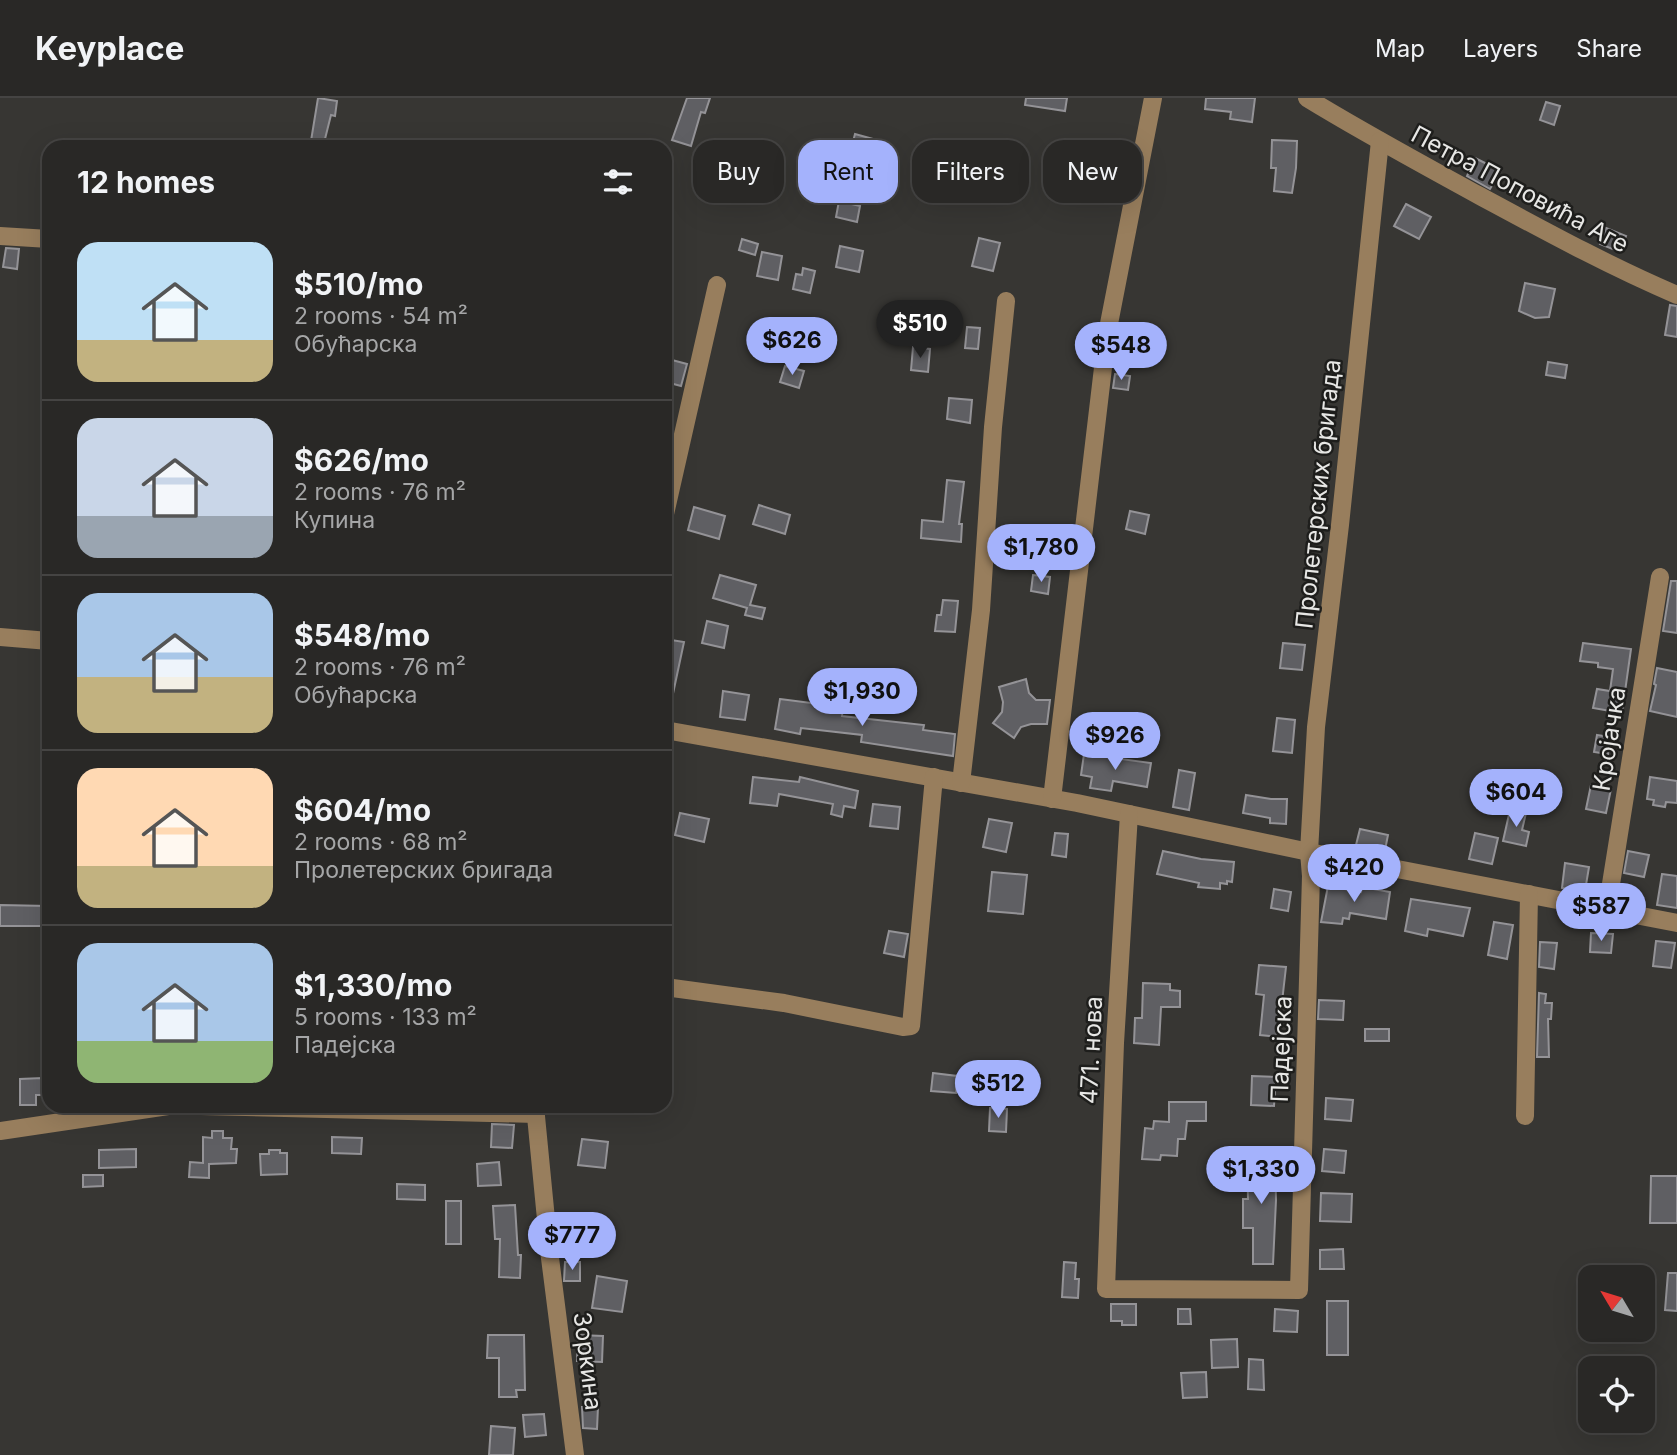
<!DOCTYPE html>
<meta charset="utf-8">
<style>
:root{--surface:#292826;--page:#31302e;--text:#f1f3f6;--muted:#a5a6a7;--line:#454443;--accent:#a4b2fc}
body{margin:0;font-family:Inter,sans-serif;background:var(--page);color:var(--text);height:100vh;display:flex;flex-direction:column;font-size:26px;white-space:nowrap}
*{box-sizing:border-box;margin:0}
p{font-size:23px;color:var(--muted)}
.icon{flex:none;width:38px;height:38px;fill:none;stroke:currentColor;stroke-width:2;stroke-linecap:round;stroke-linejoin:round}
.map{position:relative;flex:1;overflow:hidden}
.sheet{position:absolute;left:42px;top:42px;width:630px;height:973px;display:flex;flex-direction:column;background:var(--surface);border-radius:21px;box-shadow:0 7px 28px #0002,0 0 0 2px var(--line)}
.sheet>*{flex:none}
.guide{position:absolute;left:693px;top:42px;width:665px;height:63px;display:flex;gap:14px}
.needle{width:46px;rotate:308deg}
.buttons{position:absolute;left:1578px;top:1167px;display:grid;gap:14px}
.buttons a{display:grid;place-items:center;width:77px;height:77px;border-radius:14px;background:var(--surface);box-shadow:0 7px 28px #0002,0 0 0 2px var(--line);font-size:35px}
.price{position:absolute;translate:-50% -60px;padding:0 16px;border-radius:24px;background:var(--accent);color:#111;font-size:23px;line-height:46px;filter:drop-shadow(0 2px 4px #0008)}
.price::after{content:'';position:absolute;left:50%;top:42px;width:21px;height:16px;margin-left:-10px;background:inherit;clip-path:polygon(0 0,100% 0,50% 100%)}
.price.current{background:#222;color:#fff}
ul{padding:0;list-style:none}
li{display:flex;align-items:center;gap:21px;height:175px;padding:0 35px}
li+li{border-top:2px solid var(--line)}
li span{display:grid;place-items:center;flex:none;width:196px;height:140px;border-radius:21px;color:#555}
li>.icon{margin-inline-start:auto}
span .icon{width:84px;height:84px;fill:#fffc;stroke-width:1}
li b{font-size:30px}
h2{display:flex;justify-content:space-between;align-items:center;height:84px;padding:0 35px;font-size:30px}
.tag{padding:0 24px;border-radius:21px;background:var(--surface);box-shadow:0 7px 28px #0002,0 0 0 2px var(--line);font-size:24px;line-height:63px}
.tag.current{background:var(--accent);color:#111}
header{display:flex;align-items:center;gap:42px;box-sizing:border-box;height:98px;padding:0 35px;background:var(--surface);border-bottom:2px solid var(--line)}
header strong{font-size:33px}
nav{display:flex;gap:38px;margin-inline-start:auto;font-size:24px}
.map>svg:first-child{display:block}
.building{fill:#5f5f63;stroke:#949397;stroke-width:2}
.lines{fill:none;stroke-linecap:round;stroke-linejoin:round}
.minor{stroke:#987e5d;stroke-width:18}
.labels{text-anchor:middle;dominant-baseline:central;stroke-width:5;stroke-linejoin:round;paint-order:stroke}
.street-label{font-size:24px;fill:#e7e7e5;stroke:#1e1e1c}
</style>
<header>
<strong>Keyplace</strong>
<nav><a>Map</a><a>Layers</a><a>Share</a></nav>
</header>
<div class="map">
<svg width="1677" height="1357" viewBox="0 0 1677 1357">
<rect width="100%" height="100%" fill="#373633"/>
<g class="building">
<polygon points="318,0 337,3 335,18 331,17 323,49 310,49"/>
<polygon points="687,0 710,0 705,15 701,14 691,48 672,42"/>
<polygon points="1026,0 1067,0 1065,13 1025,7"/>
<polygon points="1206,0 1255,0 1252,24 1230,21 1231,14 1205,11"/>
<polygon points="1546,4 1560,8 1554,27 1540,22"/>
<polygon points="855,36 873,41 867,60 850,55"/>
<polygon points="1272,42 1297,43 1296,70 1292,95 1274,93 1276,70 1271,70"/>
<polygon points="1475,60 1501,73 1490,91 1467,78"/>
<polygon points="839,103 860,108 857,124 836,119"/>
<polygon points="1406,106 1431,119 1419,141 1394,128"/>
<polygon points="1606,130 1626,138 1620,154 1600,146"/>
<polygon points="979,140 1000,145 993,173 972,168"/>
<polygon points="742,141 758,146 755,157 739,152"/>
<polygon points="840,148 863,153 859,174 836,169"/>
<polygon points="6,150 19,151 17,171 3,169"/>
<polygon points="762,154 782,158 778,182 757,178"/>
<polygon points="803,170 815,173 810,195 793,191 796,176 802,177"/>
<polygon points="1525,185 1555,191 1549,219 1535,220 1519,213"/>
<polygon points="1670,207 1677,208 1677,239 1665,237"/>
<polygon points="967,229 980,230 978,251 965,250"/>
<polygon points="913,249 930,251 928,274 911,272"/>
<polygon points="672,262 687,266 681,288 666,284"/>
<polygon points="1548,264 1567,267 1565,280 1546,277"/>
<polygon points="785,268 804,273 799,290 780,284"/>
<polygon points="1115,276 1130,278 1128,292 1113,290"/>
<polygon points="949,300 972,302 970,325 947,321"/>
<polygon points="947,382 964,384 959,426 962,426 961,444 921,440 922,422 943,424"/>
<polygon points="759,407 790,417 785,436 753,426"/>
<polygon points="694,409 725,418 719,441 688,432"/>
<polygon points="1130,413 1149,417 1145,436 1126,431"/>
<polygon points="720,477 756,487 750,507 765,510 762,521 745,517 747,510 713,500"/>
<polygon points="1033,477 1050,479 1048,496 1031,493"/>
<polygon points="1671,483 1677,483 1677,535 1663,533"/>
<polygon points="943,502 958,503 955,534 935,533 937,517 941,517"/>
<polygon points="707,523 728,528 724,550 702,545"/>
<polygon points="665,541 684,544 671,605 665,604"/>
<polygon points="1283,545 1305,547 1302,572 1280,570"/>
<polygon points="1583,545 1631,551 1622,615 1593,610 1597,591 1610,593 1613,571 1598,569 1598,565 1580,563"/>
<polygon points="1657,570 1677,574 1677,619 1650,613 1656,587 1654,586"/>
<polygon points="1026,581 1029,595 1036,602 1050,602 1047,626 1031,626 1021,629 1014,640 993,625 1002,614 1003,604 999,589"/>
<polygon points="723,593 749,597 745,622 720,619"/>
<polygon points="780,601 843,609 842,618 924,627 923,632 955,636 953,658 861,644 862,637 801,630 800,636 775,631"/>
<polygon points="1277,620 1295,622 1292,655 1273,653"/>
<polygon points="1597,637 1611,639 1608,656 1594,654"/>
<polygon points="1084,656 1151,665 1147,689 1113,683 1111,693 1090,690 1092,679 1081,677"/>
<polygon points="1179,672 1195,675 1189,712 1173,709"/>
<polygon points="753,679 799,684 800,679 858,693 855,710 844,708 842,719 831,716 833,706 779,696 777,708 750,705"/>
<polygon points="1650,679 1677,683 1677,705 1666,704 1665,709 1653,707 1654,702 1647,701"/>
<polygon points="1591,687 1611,691 1606,715 1586,711"/>
<polygon points="1246,697 1271,701 1287,701 1286,726 1270,725 1270,720 1243,715"/>
<polygon points="873,706 900,709 898,731 870,728"/>
<polygon points="1510,712 1526,715 1522,732 1529,734 1526,748 1503,743"/>
<polygon points="680,715 709,721 704,744 675,737"/>
<polygon points="989,721 1012,725 1006,754 983,749"/>
<polygon points="1360,731 1388,737 1384,757 1355,751"/>
<polygon points="1055,735 1068,736 1066,759 1052,757"/>
<polygon points="1475,735 1498,740 1492,766 1469,761"/>
<polygon points="1163,753 1201,761 1234,764 1232,784 1227,783 1227,786 1220,785 1220,791 1198,789 1199,785 1157,776"/>
<polygon points="1628,753 1649,757 1644,779 1624,775"/>
<polygon points="1565,765 1589,769 1585,793 1562,790"/>
<polygon points="992,774 1027,777 1023,816 988,813"/>
<polygon points="1662,776 1677,778 1677,810 1657,807"/>
<polygon points="1328,788 1361,794 1362,789 1390,794 1386,821 1350,815 1349,821 1343,820 1342,826 1321,824"/>
<polygon points="1274,791 1291,794 1288,813 1271,810"/>
<polygon points="1411,801 1470,810 1463,838 1428,831 1427,838 1405,833"/>
<polygon points="0,807 48,808 48,828 0,828"/>
<polygon points="1494,824 1513,827 1507,861 1488,857"/>
<polygon points="889,833 908,836 904,859 884,855"/>
<polygon points="1591,835 1613,836 1611,855 1590,854"/>
<polygon points="1656,843 1675,845 1671,870 1653,868"/>
<polygon points="1540,844 1557,845 1554,871 1539,869"/>
<polygon points="1259,867 1286,869 1278,939 1260,937 1264,897 1256,896"/>
<polygon points="1143,885 1170,886 1170,892 1180,893 1180,909 1161,909 1159,947 1134,945 1135,920 1142,920"/>
<polygon points="1539,895 1546,896 1545,905 1552,905 1551,921 1548,921 1549,959 1537,959"/>
<polygon points="1319,902 1344,903 1343,922 1318,921"/>
<rect x="1365" y="931" width="24" height="12"/>
<polygon points="933,975 957,978 956,995 931,993"/>
<polygon points="1252,978 1276,979 1274,1008 1251,1007"/>
<polygon points="42,980 42,997 36,997 36,1007 20,1007 20,981"/>
<polygon points="1326,1000 1353,1002 1351,1023 1325,1021"/>
<polygon points="1169,1004 1206,1004 1206,1023 1187,1023 1185,1041 1178,1041 1177,1058 1161,1057 1160,1062 1142,1061 1145,1030 1153,1031 1154,1023 1169,1024"/>
<polygon points="990,1010 1007,1011 1006,1034 989,1033"/>
<polygon points="492,1026 514,1027 512,1050 491,1049"/>
<polygon points="212,1033 223,1033 223,1040 232,1040 231,1051 237,1051 236,1065 209,1066 209,1080 189,1079 190,1064 203,1065 203,1039 212,1040"/>
<polygon points="332,1039 362,1040 361,1056 332,1055"/>
<polygon points="582,1041 608,1044 605,1070 578,1067"/>
<polygon points="136,1051 136,1069 99,1070 99,1052"/>
<polygon points="1324,1051 1346,1053 1344,1075 1322,1073"/>
<polygon points="269,1052 280,1052 280,1055 287,1055 287,1076 261,1077 260,1056 269,1056"/>
<polygon points="1247,1057 1275,1057 1276,1102 1273,1166 1253,1166 1253,1130 1243,1130 1243,1101 1248,1101"/>
<polygon points="499,1064 501,1087 478,1088 477,1066"/>
<polygon points="83,1077 103,1077 103,1088 83,1089"/>
<polygon points="1651,1078 1677,1078 1677,1125 1650,1125"/>
<polygon points="397,1086 425,1087 425,1102 397,1101"/>
<polygon points="1321,1095 1352,1096 1351,1124 1320,1123"/>
<rect x="446" y="1103" width="15" height="43"/>
<polygon points="515,1107 518,1157 521,1157 520,1180 499,1179 500,1141 495,1141 493,1108"/>
<polygon points="1343,1151 1344,1171 1320,1171 1320,1152"/>
<polygon points="565,1164 580,1164 580,1183 564,1183"/>
<polygon points="1064,1164 1076,1165 1075,1181 1079,1181 1078,1200 1062,1199"/>
<polygon points="1668,1175 1677,1175 1677,1213 1665,1212"/>
<polygon points="597,1178 627,1183 622,1214 592,1210"/>
<rect x="1327" y="1203" width="21" height="54"/>
<polygon points="1111,1206 1136,1206 1136,1227 1122,1227 1122,1223 1111,1223"/>
<polygon points="1178,1211 1190,1211 1191,1226 1178,1226"/>
<polygon points="1275,1211 1298,1213 1297,1234 1274,1233"/>
<polygon points="488,1237 524,1237 525,1292 516,1292 517,1299 499,1299 499,1260 487,1260"/>
<polygon points="578,1237 603,1238 602,1264 577,1263"/>
<polygon points="1237,1241 1238,1269 1212,1270 1211,1242"/>
<polygon points="1249,1261 1263,1262 1264,1292 1248,1291"/>
<polygon points="1206,1274 1207,1299 1183,1300 1181,1275"/>
<polygon points="582,1309 598,1309 597,1331 583,1330"/>
<polygon points="544,1316 546,1337 525,1339 523,1317"/>
<polygon points="491,1328 515,1330 513,1357 489,1357"/>
</g>
<g class="lines">
<g class="minor">
<path d="M1307,0C1364,35 1422,66 1480,98C1545,133 1609,168 1677,197"/>
<polyline points="0,138 49,141"/>
<polyline points="665,416 717,187"/>
<polyline points="0,539 49,543"/>
<polyline points="665,632 1077,705 1309,754 1677,825"/>
<polyline points="961,685 981,512 993,329 1006,203"/>
<polyline points="1052,701 1107,236 1153,0"/>
<polyline points="1129,716 1115,945 1106,1191 1299,1192 1311,778 1309,754 1316,629 1340,427 1380,43"/>
<polyline points="1607,811 1660,479"/>
<polyline points="665,889 784,905 903,929 911,928 934,679"/>
<polyline points="201,1008 536,1016"/>
<polyline points="535,1008 549,1152 575,1357"/>
<polyline points="1525,1018 1529,796"/>
<polyline points="0,1033 168,1008"/>
</g>
</g>
<g class="labels">
<g class="street-label">
<text transform="translate(1520 91) rotate(28)">Петра Поповића Аге</text>
<text transform="translate(1318 396) rotate(-84)">Пролетерских бригада</text>
<text transform="translate(1609 641) rotate(-81)">Кројачка</text>
<text transform="translate(1281 951) rotate(-88)">Падејска</text>
<text transform="translate(1091 952) rotate(-87)">471. нова</text>
<text transform="translate(588 1263) rotate(83)">Зоркина</text>
</g>
</g>
</svg>
<div class="buttons">
<a><svg class="needle" viewBox="-14 -14 28 28"><path d="M0-13l5 13h-10z" fill="#e53935"/><path d="M0 13l5-13h-10z" fill="#a5a6a7"/></svg></a>
<a><svg class="icon" aria-label="locate" viewBox="0 0 24 24"><circle cx="12" cy="12" r="6"/><path d="M12 2v4M12 18v4M2 12h4M18 12h4"/></svg></a>
</div>
<b class="price current" style="left:920px;top:262px">$510</b>
<b class="price" style="left:792px;top:279px">$626</b>
<b class="price" style="left:1121px;top:284px">$548</b>
<b class="price" style="left:1041px;top:486px">$1,780</b>
<b class="price" style="left:862px;top:630px">$1,930</b>
<b class="price" style="left:1115px;top:674px">$926</b>
<b class="price" style="left:1516px;top:731px">$604</b>
<b class="price" style="left:1354px;top:806px">$420</b>
<b class="price" style="left:1601px;top:845px">$587</b>
<b class="price" style="left:998px;top:1022px">$512</b>
<b class="price" style="left:1261px;top:1108px">$1,330</b>
<b class="price" style="left:572px;top:1174px">$777</b>
<div class="guide">
<a class="tag">Buy</a>
<a class="tag current">Rent</a>
<a class="tag">Filters</a>
<a class="tag">New</a>
</div>
<section class="sheet">
<h2>12 homes<svg class="icon" aria-label="filters" viewBox="0 0 24 24"><path d="M4 7h16M4 17h16"/><circle cx="9" cy="7" r="2"/><circle cx="15" cy="17" r="2"/></svg></h2>
<ul>
<li><span style="background:linear-gradient(#bfe0f5 70%,#c2b280 0)"><svg class="icon" aria-label="home" viewBox="0 0 24 24"><path d="M3 11l9-7 9 7M6 9v11h12V9"/></svg></span><div><b>$510/mo</b><p>2 rooms · 54 m²</p><p>Обућарска</p></div></li>
<li><span style="background:linear-gradient(#c9d6e8 70%,#9aa5b1 0)"><svg class="icon" aria-label="home" viewBox="0 0 24 24"><path d="M3 11l9-7 9 7M6 9v11h12V9"/></svg></span><div><b>$626/mo</b><p>2 rooms · 76 m²</p><p>Купина</p></div></li>
<li><span style="background:linear-gradient(#a9c7e8 60%,#c2b280 0)"><svg class="icon" aria-label="home" viewBox="0 0 24 24"><path d="M3 11l9-7 9 7M6 9v11h12V9"/></svg></span><div><b>$548/mo</b><p>2 rooms · 76 m²</p><p>Обућарска</p></div></li>
<li><span style="background:linear-gradient(#ffd9b3 70%,#c2b280 0)"><svg class="icon" aria-label="home" viewBox="0 0 24 24"><path d="M3 11l9-7 9 7M6 9v11h12V9"/></svg></span><div><b>$604/mo</b><p>2 rooms · 68 m²</p><p>Пролетерских бригада</p></div></li>
<li><span style="background:linear-gradient(#a9c7e8 70%,#8fb573 0)"><svg class="icon" aria-label="home" viewBox="0 0 24 24"><path d="M3 11l9-7 9 7M6 9v11h12V9"/></svg></span><div><b>$1,330/mo</b><p>5 rooms · 133 m²</p><p>Падејска</p></div></li>
</ul>
</section>
</div>
